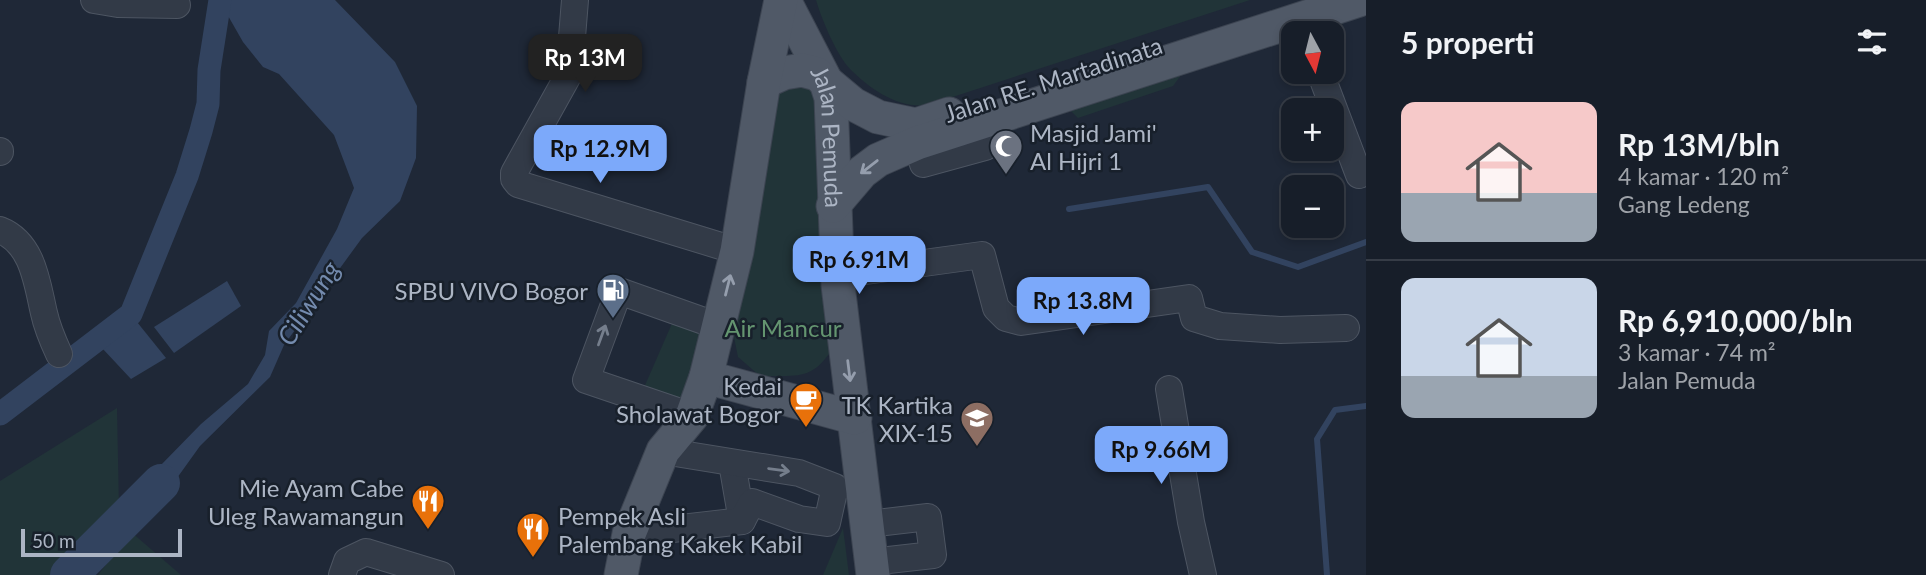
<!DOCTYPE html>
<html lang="id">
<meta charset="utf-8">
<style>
:root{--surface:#171e29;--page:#242b35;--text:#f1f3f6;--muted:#9ea2a8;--line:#363c46;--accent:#7ca9fa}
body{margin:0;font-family:Lato,sans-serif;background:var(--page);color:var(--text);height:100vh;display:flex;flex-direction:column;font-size:26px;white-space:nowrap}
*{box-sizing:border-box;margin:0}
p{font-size:23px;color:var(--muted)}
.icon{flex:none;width:38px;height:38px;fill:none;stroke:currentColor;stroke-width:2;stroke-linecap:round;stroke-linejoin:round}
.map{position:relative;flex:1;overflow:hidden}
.drawer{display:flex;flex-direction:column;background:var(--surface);width:560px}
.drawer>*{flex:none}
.needle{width:46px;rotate:173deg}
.controls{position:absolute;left:1281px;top:21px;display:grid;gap:14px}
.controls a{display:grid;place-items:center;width:63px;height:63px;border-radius:14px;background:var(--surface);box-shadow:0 4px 10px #0003,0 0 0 2px var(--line);font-size:35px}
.scale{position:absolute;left:21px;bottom:18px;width:161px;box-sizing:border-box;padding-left:7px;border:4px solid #acb5c4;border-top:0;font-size:19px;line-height:24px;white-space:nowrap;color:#acb5c4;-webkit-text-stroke:5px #18202b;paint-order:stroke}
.price{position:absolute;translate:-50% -60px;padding:0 16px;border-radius:14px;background:var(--accent);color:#111;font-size:23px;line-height:46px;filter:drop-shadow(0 2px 4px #0008)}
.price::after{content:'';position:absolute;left:50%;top:42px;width:21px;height:16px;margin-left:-10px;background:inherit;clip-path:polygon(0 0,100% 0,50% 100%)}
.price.active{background:#222;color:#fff}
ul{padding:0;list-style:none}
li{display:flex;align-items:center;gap:21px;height:175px;padding:0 35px}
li+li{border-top:2px solid var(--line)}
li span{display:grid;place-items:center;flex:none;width:196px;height:140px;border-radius:14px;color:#555}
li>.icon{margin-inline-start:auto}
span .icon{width:84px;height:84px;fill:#fffc;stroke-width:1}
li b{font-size:30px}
h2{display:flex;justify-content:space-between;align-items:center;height:84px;padding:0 35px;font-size:30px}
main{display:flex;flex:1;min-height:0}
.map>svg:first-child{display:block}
.green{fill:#213438}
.water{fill:#32435f}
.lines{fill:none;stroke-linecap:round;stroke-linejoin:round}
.stream{stroke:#32435f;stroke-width:6}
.canal{stroke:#32435f;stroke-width:23}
.river{stroke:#32435f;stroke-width:38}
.minor-casing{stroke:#4d5562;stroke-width:28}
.major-casing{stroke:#3c4451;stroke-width:35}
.minor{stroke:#323a47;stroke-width:26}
.major{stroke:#505967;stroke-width:33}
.oneway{stroke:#959ead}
.oneway2{stroke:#757e8c}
.labels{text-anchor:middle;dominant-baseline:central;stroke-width:5;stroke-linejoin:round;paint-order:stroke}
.street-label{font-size:24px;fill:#acb5c4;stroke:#18202b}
.poi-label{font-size:24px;fill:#acb5c4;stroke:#18202b;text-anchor:end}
.park-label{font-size:24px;fill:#649570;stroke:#18202b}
.water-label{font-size:26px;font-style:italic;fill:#748bae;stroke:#18202b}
</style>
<main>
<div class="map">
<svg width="1366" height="575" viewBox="0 0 1366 575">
<rect width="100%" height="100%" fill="#1f2837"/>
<g class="green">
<path d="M816,0H1250L928,105C899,109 871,90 850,69C837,56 821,18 816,0Z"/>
<polygon points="1187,67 1173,86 1078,118 1069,109"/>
<path d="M807,86L818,95L835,345C812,382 799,375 760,376L738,357L734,337L773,101L782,88Z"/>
<polygon points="677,312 718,326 692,416 639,399"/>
<polygon points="117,408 119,508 125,520 69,575 0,575 0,481"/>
<polygon points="843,528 849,575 823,575"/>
<polygon points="131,532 181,575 98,575"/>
</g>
<g class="water">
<polygon points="219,0 335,0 395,62 417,106 416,158 400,201 362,238 284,345 270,377 200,446 172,485 131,532 119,508 201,424 248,384 265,355 269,331 296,303 337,229 354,188 334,135 279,74 263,67 243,42"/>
<polygon points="227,281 241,306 174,353 154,327"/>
<polygon points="137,322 166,358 131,379 102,348"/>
</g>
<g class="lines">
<g class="stream">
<polyline points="1069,209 1208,187 1252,252 1298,267 1366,242"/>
<polyline points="1327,575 1317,439 1335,410 1366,406"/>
</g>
<polyline class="canal" points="0,414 131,314 187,176 201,131 208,104 209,70 220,0"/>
<polyline class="river" points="69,575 161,483"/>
<defs>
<g id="minor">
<polyline points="94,0 118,4 177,5"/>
<polyline points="575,0 569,74 514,173 514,179 518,184 737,251"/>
<polyline points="1320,72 1359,175"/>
<polyline points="917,143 923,164 985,147"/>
<polyline points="0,151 0,152"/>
<path d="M0,230C33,243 37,283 44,313C47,327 53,341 59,354"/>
<polyline points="837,275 982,255 996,308 1006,318 1021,322 1189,298 1194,318 1220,326 1280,330 1346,328"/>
<polyline points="1169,389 1191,522 1203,575"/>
<polyline points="692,416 586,380 619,291 718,326"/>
<polyline points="732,463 742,521"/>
<polyline points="868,524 928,517 933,555 871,562"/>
<polyline points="629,534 742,521 752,502 799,519 827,523 835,487 799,473 663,451"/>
<polyline points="342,575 347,561 366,552 441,575"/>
</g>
<g id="major">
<path id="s1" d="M784,0L825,79L831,98L838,285L873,575"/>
<polyline points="764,82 784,73 802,70 817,74 853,104 878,117 916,125 949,114"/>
<polyline points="833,206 862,172 878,160 917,143 1359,0"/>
<polyline points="706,377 855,418"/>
<polyline points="621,575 629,534 663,451 692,416 706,377 737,251 764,82 781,0"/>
</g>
</defs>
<use href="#minor" class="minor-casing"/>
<use href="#major" class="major-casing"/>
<use href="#minor" class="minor"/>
<use href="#major" class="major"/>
</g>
<defs><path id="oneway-shaft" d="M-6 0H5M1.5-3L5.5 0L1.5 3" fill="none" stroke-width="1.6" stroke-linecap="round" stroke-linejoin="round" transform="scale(1.75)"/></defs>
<g class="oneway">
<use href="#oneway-shaft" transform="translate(869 167) rotate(142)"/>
<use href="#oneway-shaft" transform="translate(728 285) rotate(-76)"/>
<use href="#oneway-shaft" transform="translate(849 371) rotate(83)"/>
</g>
<g class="oneway2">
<use href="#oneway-shaft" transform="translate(602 335) rotate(-70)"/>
<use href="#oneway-shaft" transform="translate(779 470) rotate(8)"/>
</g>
<defs>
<symbol id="mosque-pin" viewBox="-11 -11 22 30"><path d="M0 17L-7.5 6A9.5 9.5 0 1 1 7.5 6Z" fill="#6b7280" stroke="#18202b"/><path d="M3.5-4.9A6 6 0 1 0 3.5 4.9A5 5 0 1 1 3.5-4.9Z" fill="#fff"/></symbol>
<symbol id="fuel-pin" viewBox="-11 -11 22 30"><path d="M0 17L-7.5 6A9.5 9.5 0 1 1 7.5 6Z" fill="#5c6f8a" stroke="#18202b"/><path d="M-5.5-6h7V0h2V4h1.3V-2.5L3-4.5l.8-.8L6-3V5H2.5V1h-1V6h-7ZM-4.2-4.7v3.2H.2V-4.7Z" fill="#fff"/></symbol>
<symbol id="cafe-pin" viewBox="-11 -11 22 30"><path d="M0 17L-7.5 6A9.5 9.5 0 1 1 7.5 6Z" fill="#e8710a" stroke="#18202b"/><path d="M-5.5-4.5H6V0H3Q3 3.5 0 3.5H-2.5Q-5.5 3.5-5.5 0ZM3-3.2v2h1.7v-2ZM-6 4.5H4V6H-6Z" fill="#fff"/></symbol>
<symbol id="school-pin" viewBox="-11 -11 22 30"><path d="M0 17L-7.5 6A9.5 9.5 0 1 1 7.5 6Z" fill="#8d6e63" stroke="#18202b"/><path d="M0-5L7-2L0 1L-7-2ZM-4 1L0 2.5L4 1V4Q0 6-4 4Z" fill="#fff"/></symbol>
<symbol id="restaurant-pin" viewBox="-11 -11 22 30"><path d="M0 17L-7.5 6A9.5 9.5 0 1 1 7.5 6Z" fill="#e8710a" stroke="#18202b"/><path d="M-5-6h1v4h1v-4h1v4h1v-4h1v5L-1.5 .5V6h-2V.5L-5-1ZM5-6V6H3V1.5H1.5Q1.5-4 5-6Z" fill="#fff"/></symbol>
</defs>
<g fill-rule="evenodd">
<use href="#mosque-pin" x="987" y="127" width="38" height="52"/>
<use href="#fuel-pin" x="594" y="271" width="38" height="52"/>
<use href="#cafe-pin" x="787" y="380" width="38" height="52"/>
<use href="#school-pin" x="958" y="399" width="38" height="52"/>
<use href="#restaurant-pin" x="409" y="482" width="38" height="52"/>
<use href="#restaurant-pin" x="514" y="510" width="38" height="52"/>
</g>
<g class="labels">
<g class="street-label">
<text transform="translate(1053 79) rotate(-18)">Jalan RE. Martadinata</text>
<text stroke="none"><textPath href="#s1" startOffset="147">Jalan Pemuda</textPath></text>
</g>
<g class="poi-label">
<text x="1030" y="132" text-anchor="start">Masjid Jami'<tspan x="1030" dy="28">Al Hijri 1</tspan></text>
<text x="588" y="290">SPBU VIVO Bogor</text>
<text x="782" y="385">Kedai<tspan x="782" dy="28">Sholawat Bogor</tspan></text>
<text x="953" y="404">TK Kartika<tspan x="953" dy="28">XIX-15</tspan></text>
<text x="404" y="487">Mie Ayam Cabe<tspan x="404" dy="28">Uleg Rawamangun</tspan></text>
<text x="558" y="515" text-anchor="start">Pempek Asli<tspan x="558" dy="28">Palembang Kakek Kabil</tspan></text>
</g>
<g class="park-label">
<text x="783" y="327">Air Mancur</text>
</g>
<g class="water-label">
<text transform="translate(308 303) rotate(-58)">Ciliwung</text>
</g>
</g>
</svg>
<div class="controls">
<a><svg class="needle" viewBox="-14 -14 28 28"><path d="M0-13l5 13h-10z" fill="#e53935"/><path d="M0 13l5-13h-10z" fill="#9ea2a8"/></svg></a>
<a>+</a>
<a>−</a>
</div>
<div class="scale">50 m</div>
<b class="price active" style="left:585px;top:94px">Rp 13M</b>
<b class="price" style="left:600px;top:185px">Rp 12.9M</b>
<b class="price" style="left:859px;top:296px">Rp 6.91M</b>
<b class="price" style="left:1083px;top:337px">Rp 13.8M</b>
<b class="price" style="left:1161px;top:486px">Rp 9.66M</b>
</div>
<section class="drawer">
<h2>5 properti<svg class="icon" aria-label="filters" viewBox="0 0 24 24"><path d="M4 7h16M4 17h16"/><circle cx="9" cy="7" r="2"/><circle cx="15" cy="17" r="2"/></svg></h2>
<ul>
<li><span style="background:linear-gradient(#f6c9c9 65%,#9aa5b1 0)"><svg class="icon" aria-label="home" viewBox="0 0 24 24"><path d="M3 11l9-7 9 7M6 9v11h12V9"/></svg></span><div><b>Rp 13M/bln</b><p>4 kamar · 120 m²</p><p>Gang Ledeng</p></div></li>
<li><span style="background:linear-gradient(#c9d6e8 70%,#9aa5b1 0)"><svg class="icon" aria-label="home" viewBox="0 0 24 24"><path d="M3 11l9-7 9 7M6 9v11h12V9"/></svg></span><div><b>Rp 6,910,000/bln</b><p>3 kamar · 74 m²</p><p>Jalan Pemuda</p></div></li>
</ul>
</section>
</main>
